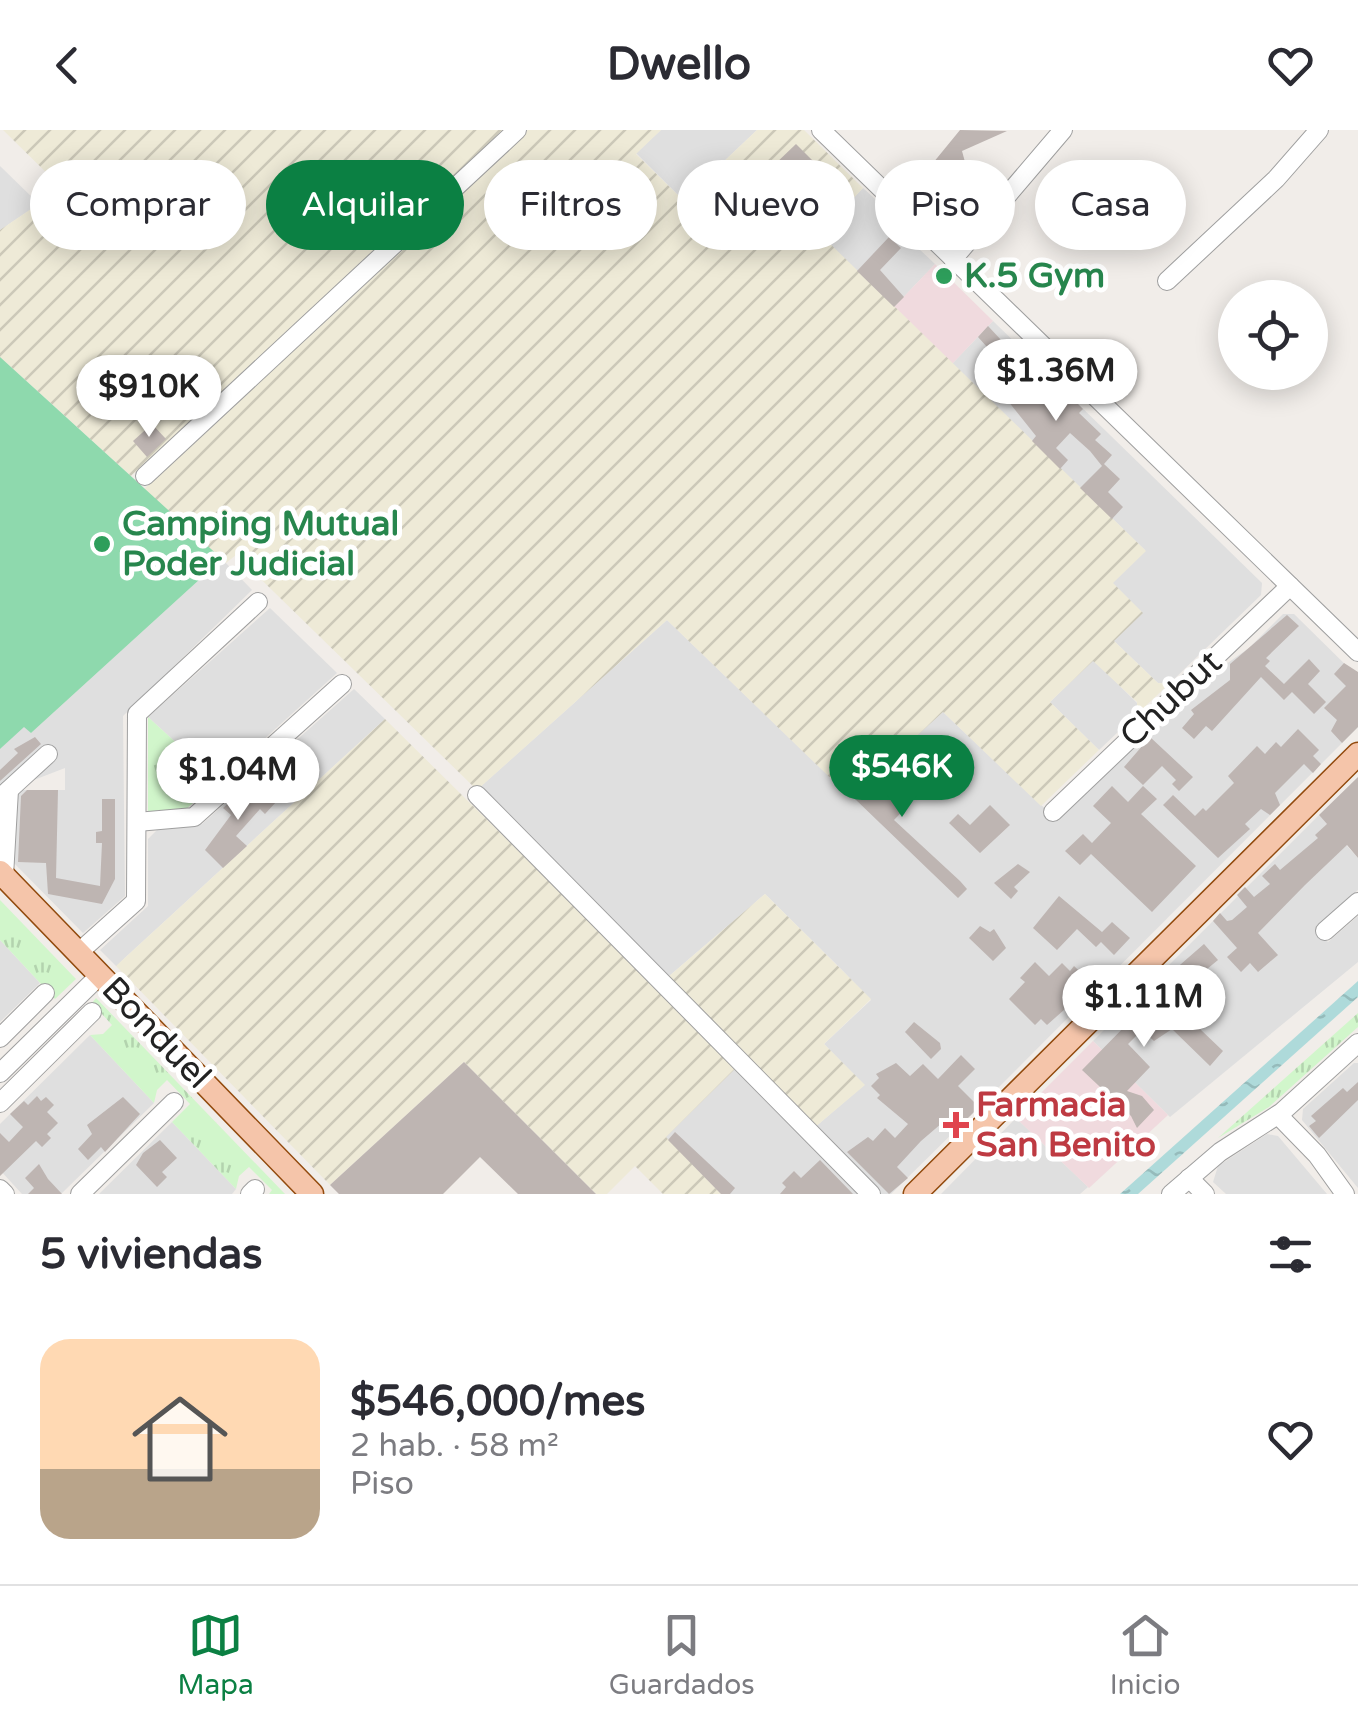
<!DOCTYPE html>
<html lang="es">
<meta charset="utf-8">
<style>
:root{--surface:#fff;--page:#f7f7f7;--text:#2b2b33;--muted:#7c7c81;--line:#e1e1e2;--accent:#0b8043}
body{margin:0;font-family:"Varela Round",sans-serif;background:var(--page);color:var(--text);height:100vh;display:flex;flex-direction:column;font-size:38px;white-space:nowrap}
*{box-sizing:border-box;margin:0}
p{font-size:32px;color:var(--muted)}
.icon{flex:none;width:55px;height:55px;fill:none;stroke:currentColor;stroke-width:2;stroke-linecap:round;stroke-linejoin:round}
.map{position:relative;height:1064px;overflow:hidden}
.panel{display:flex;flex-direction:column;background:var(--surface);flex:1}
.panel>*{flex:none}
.top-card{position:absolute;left:30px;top:30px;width:1300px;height:90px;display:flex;gap:20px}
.fabs{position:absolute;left:1218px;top:150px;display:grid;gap:20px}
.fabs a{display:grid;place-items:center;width:110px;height:110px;border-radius:50%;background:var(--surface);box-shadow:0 5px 25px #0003;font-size:50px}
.price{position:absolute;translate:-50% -85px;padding:0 22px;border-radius:35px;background:#fff;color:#222;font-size:32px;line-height:65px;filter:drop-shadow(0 2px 5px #0008)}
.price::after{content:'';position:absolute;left:50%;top:60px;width:30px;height:22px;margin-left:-15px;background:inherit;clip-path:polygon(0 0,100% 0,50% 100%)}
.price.active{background:var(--accent);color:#fff}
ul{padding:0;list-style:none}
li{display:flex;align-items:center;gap:30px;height:250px;padding:0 40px}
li+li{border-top:2px solid var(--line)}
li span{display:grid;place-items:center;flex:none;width:280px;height:200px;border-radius:30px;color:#555}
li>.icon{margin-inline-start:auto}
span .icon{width:120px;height:120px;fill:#fffc;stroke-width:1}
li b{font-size:42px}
h2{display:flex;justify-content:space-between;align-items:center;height:120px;padding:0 40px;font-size:42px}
.pill{padding:0 35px;border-radius:45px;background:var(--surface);box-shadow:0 5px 25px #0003;font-size:35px;line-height:90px}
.pill.active{background:var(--accent);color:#fff}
header{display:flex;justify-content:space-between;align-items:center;height:130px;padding:0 40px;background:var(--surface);font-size:45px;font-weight:700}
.menu{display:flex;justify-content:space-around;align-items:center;height:140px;border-top:2px solid var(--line);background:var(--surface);font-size:28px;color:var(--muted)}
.menu a{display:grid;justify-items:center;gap:5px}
.menu .active{color:var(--accent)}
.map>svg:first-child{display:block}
.residential{fill:#dfdfdf}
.commercial{fill:#f0dade}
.farmland{fill:url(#farmland-furrows)}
.park{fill:url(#park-tufts)}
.pitch{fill:#8ed9ad}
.water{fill:url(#water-ripples)}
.building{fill:#beb5b2}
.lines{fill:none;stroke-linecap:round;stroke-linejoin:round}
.minor-casing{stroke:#9f9f9f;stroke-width:20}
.major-casing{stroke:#924a0d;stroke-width:25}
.minor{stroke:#fff;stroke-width:18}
.major{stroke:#f5c5aa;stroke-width:22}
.leisure-dot{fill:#2e9e5b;stroke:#fff;stroke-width:4}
.health-dot{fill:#e0444e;stroke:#fff;stroke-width:4}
.labels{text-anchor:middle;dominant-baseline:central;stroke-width:10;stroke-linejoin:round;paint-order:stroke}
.leisure-label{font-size:35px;font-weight:bold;fill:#27864d;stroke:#fff;text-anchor:start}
.street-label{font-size:35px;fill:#222;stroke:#fff}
.health-label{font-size:35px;font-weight:bold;fill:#be3a42;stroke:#fff;text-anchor:start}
</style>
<header><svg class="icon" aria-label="back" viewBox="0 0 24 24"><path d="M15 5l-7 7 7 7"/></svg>Dwello<svg class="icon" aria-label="heart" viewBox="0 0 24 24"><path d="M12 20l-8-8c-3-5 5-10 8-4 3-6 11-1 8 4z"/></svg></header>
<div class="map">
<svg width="1358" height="1064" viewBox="0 0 1358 1064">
<defs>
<pattern id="farmland-furrows" width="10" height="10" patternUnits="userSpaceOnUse" patternTransform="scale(2.5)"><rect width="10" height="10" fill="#eeead7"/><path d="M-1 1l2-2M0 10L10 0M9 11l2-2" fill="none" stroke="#ccc8b8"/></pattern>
<pattern id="park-tufts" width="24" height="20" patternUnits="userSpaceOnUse" patternTransform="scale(2.5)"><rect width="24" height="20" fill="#d1f6cb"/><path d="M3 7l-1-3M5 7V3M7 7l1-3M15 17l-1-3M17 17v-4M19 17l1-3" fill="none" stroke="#b3d3ae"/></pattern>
<pattern id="water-ripples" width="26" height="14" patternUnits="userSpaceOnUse" patternTransform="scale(2.5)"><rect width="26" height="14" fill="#aedada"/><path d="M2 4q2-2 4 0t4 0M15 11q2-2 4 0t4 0" fill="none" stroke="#95bbbb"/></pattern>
</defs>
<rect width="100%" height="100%" fill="#f1ede9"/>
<g class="residential">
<polygon points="661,0 757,0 683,70 636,23"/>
<polygon points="0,36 39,74 0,100"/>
<polygon points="863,58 885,78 881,83 935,134 894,177 819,104"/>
<polygon points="993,191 1262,453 1261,465 1169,554 1158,553 1114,511 1112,453 1145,420 952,234"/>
<polygon points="222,429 252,460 123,586 125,766 83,803 12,731 13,660 65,660 65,638 0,663 0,619 24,596 31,603"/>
<polygon points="270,478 337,543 218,651 148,587"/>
<polygon points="1283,484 1294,484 1358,547 1358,597 970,986 941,969 964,992 891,1064 877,1064 814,998 864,955 824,914 871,870 841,839 765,764 668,847 480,657 667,490 850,666 943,582 1055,688 1131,614 1137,619 1212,544 1249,518"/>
<polygon points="1094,530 1137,573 1137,584 1099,620 1050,572"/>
<polygon points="354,559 385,589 116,836 100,820 148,776 148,709 159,698 202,694"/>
<polygon points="1319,685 1358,728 1358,760 1315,798 1328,812 1358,786 1358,832 1170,987 1093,911"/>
<polygon points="0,810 40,853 0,892"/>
<polygon points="90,905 154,973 61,1064 22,1064 0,1040 0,994"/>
<polygon points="1354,933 1358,933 1358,1058 1302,990 1303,979"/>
<polygon points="737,937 862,1064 721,1064 666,1007"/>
<polygon points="1016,988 1088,1057 1080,1064 941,1064"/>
<polygon points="172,992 236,1059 232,1064 99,1064"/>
<polygon points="1267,1004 1278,1006 1327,1064 1226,1064 1213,1052 1218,1036"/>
</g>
<g class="commercial">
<polygon points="935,134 993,191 952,234 894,177"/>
<polygon points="1093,911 1168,985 1089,1058 1016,988"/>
</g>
<g class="farmland">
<polygon points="3,0 508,0 131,346 0,227 0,100 62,58"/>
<polygon points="528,0 661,0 636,24 683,70 757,0 804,0 863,58 820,104 1146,421 1113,453 1143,483 1114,511 1158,553 1169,554 1137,584 1137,572 1093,531 1050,572 1099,620 1041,676 943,582 850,667 667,490 477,660 236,425 226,433 144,359"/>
<polygon points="385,589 737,937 666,1007 721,1064 663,1064 635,1036 607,1064 596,1064 464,932 330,1055 116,836"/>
<polygon points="765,764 871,869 824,914 865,955 814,998 668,847"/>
</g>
<g class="park">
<polygon points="148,587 218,651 185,680 148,684"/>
<polygon points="0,770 76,849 55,869 0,810"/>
<polygon points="96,868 285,1064 269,1064 272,1060 249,1037 239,1046 236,1059 172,992 190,974 167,950 157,960 154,973 90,905 103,904 112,895 92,873"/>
<polygon points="1358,883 1358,897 1269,977 1218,1008"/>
</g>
<polygon class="pitch" points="0,227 222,429 31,603 24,597 0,619"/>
<polygon class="water" points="1358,851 1358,867 1138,1064 1120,1064"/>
<g class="building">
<polygon points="960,0 1007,1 962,21 965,32 949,38 952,48 935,54 938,64 917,76 906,66"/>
<polygon points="796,14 814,32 790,56 772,37"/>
<polygon points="889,107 901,118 880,140 904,167 894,177 857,141"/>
<polygon points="988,196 1046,258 1040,264 1059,283 1072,268 1083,279 1079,283 1101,304 1095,310 1112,325 1104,334 1120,349 1108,362 1123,377 1112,389 1080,358 1102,336 1090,321 1070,303 1056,318 1068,330 1060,339 1032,311 1036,306 1008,271 1022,256 978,207"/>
<polygon points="152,294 166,309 147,327 133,311"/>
<polygon points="1287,485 1299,496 1266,528 1270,531 1265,536 1284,554 1309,529 1320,541 1308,554 1326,572 1314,584 1292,562 1284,570 1261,547 1212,601 1206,596 1194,609 1182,598 1194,584 1191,580 1230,550 1230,534"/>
<polygon points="1344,533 1358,542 1358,597 1342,613 1331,601 1337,590 1324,578 1346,556 1334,544"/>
<polygon points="1298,599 1319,620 1313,626 1321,634 1313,643 1304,634 1275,663 1280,675 1270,685 1261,679 1245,694 1250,699 1218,728 1163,675 1173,665 1195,686 1203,678 1206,681 1234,653 1228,646 1257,616 1265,624 1276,612 1281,617"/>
<polygon points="35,607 41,614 0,651 0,640 18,623 14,619"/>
<polygon points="1150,607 1193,647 1179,661 1172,654 1176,650 1162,636 1143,655 1124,637"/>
<polygon points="225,610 235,624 211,644 199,632"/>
<polygon points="886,634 921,662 894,690 960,751 967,759 958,768 854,668"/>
<polygon points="1358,647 1358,728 1347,715 1305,755 1258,803 1278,825 1258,842 1250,833 1241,842 1227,827 1237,818 1213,791 1220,783 1227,791 1232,790 1247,777 1237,765 1245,757 1254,767 1270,754 1262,746 1275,734 1280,740 1318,708 1315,705 1327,694 1319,685"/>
<polygon points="259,654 277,671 265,684 260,679 236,706 247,716 223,738 205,720 231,685 223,678 247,656 253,661"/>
<polygon points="1112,656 1128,672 1143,656 1157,669 1141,684 1196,736 1152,782 1091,724 1080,735 1065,721 1083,704 1092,713 1111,693 1093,676"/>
<polygon points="27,660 58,660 56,748 100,756 102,713 96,713 96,702 102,701 102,669 115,669 115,749 102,774 48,764 46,733 18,732 21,666"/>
<polygon points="990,675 1010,695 980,723 949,693 958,684 970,695"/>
<polygon points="1018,734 1030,742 1014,757 1018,761 1011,769 994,753"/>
<polygon points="1059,766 1102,802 1112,792 1130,808 1114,825 1101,812 1096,817 1077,799 1057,820 1033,798"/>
<polygon points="980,796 990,802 994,799 1006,818 993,831 969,808"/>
<polygon points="1204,814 1218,830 1207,839 1218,852 1199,870 1173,841"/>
<polygon points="1035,832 1049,846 1062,833 1070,841 1074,836 1097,858 1087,868 1082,864 1047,895 1041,889 1035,895 1009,869 1025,852 1020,848"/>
<polygon points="1156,857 1223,921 1210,936 1172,899 1154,911 1142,900 1128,914 1150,937 1127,961 1142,966 1154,980 1137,998 1131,986 1082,940 1132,889 1127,876 1145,858 1150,863"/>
<polygon points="914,892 940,913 941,919 931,929 905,902"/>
<polygon points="961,925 975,939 958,956 979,977 953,1003 942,993 921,1011 897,1037 908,1048 889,1064 847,1022 868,1007 873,1011 885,998 895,1008 908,994 877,968 880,965 871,956 879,948 876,944 896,933 910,946 923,934 938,949"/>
<polygon points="464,932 596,1064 518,1064 480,1027 443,1064 339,1064 330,1055"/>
<polygon points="1358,952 1358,970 1319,1008 1309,996 1316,991 1311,986 1343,958 1347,962"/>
<polygon points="37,966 41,971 46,967 54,975 47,982 58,993 47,1004 51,1008 42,1017 36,1011 0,1046 0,1003 9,1012 23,997 10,984 24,971 28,975"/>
<polygon points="123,967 140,984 105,1022 101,1017 88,1030 78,1019 92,1004 87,995"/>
<polygon points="675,1002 735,1058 730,1064 721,1064 668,1010"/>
<polygon points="160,1010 177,1028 162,1042 167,1047 157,1057 136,1035 143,1023"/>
<polygon points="820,1030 853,1064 780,1064 786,1057 782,1053 794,1041 801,1048"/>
<polygon points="39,1034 48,1049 62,1064 28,1064 34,1058 25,1048"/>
</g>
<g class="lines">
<defs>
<g id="minor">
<polyline points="821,0 1358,522"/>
<polyline points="953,129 1063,0"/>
<polyline points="1167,151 1276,49 1319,0"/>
<polyline points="145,346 517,0"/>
<polyline points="477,665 871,1064"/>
<polyline points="0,668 48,624"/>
<polyline points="1053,682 1290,456"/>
<polyline points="137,692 194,687 342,554"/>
<polyline points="4,746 9,660"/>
<polyline points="1325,801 1358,772"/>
<polyline points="78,823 136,771 137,584 258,472"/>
<polyline points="0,908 45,863"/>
<polyline points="0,943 100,845"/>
<polyline points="0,973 92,882"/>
<polyline points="1278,985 1317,1025 1345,1064"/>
<polyline points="1189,1048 1205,1064"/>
<polyline points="0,1059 5,1064"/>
<polyline points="80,1064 174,972"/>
<polyline points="250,1064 255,1059"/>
<polyline points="1171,1064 1220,1022 1282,982 1358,913"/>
</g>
<g id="major">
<polyline points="0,742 312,1064"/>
<polyline points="915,1064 1358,624"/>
</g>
</defs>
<use href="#minor" class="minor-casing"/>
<use href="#major" class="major-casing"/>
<use href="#minor" class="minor"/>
<use href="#major" class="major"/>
</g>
<g class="leisure-dot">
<circle cx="944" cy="146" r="10"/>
<circle cx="102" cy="414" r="10"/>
</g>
<path class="health-dot" d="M951 980h10v10h10v10h-10v10h-10v-10h-10v-10h10z"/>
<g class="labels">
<g class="leisure-label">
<text x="964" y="146">K.5 Gym</text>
<text x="122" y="394">Camping Mutual<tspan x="122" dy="40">Poder Judicial</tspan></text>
</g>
<g class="street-label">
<text transform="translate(1171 569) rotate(-43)">Chubut</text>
<text transform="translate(156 903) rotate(46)">Bonduel</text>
</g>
<g class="health-label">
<text x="976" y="975">Farmacia<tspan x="976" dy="40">San Benito</tspan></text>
</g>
</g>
</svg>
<div class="fabs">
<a><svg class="icon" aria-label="locate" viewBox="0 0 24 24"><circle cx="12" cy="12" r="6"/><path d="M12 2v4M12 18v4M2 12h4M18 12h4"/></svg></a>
</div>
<b class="price" style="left:1056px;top:294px">$1.36M</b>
<b class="price" style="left:149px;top:310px">$910K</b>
<b class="price active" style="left:902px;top:690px">$546K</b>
<b class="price" style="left:238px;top:693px">$1.04M</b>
<b class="price" style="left:1144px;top:920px">$1.11M</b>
<div class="top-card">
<a class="pill">Comprar</a>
<a class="pill active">Alquilar</a>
<a class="pill">Filtros</a>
<a class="pill">Nuevo</a>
<a class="pill">Piso</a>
<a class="pill">Casa</a>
</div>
</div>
<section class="panel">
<h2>5 viviendas<svg class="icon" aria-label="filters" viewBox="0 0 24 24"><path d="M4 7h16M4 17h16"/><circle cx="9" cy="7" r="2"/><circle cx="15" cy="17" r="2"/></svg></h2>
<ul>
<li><span style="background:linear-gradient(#ffd9b3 65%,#b9a48a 0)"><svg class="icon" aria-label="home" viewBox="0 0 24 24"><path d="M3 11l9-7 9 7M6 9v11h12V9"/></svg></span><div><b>$546,000/mes</b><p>2 hab. · 58 m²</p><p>Piso</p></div><svg class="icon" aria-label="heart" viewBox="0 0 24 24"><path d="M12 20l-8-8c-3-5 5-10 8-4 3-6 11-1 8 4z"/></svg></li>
</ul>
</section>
<nav class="menu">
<a class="active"><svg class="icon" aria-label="map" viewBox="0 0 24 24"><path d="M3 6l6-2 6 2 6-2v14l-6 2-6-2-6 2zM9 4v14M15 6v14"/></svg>Mapa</a>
<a><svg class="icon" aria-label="saved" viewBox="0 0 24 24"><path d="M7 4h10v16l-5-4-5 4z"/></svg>Guardados</a>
<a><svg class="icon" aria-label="home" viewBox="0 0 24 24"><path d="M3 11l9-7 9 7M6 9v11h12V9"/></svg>Inicio</a>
</nav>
